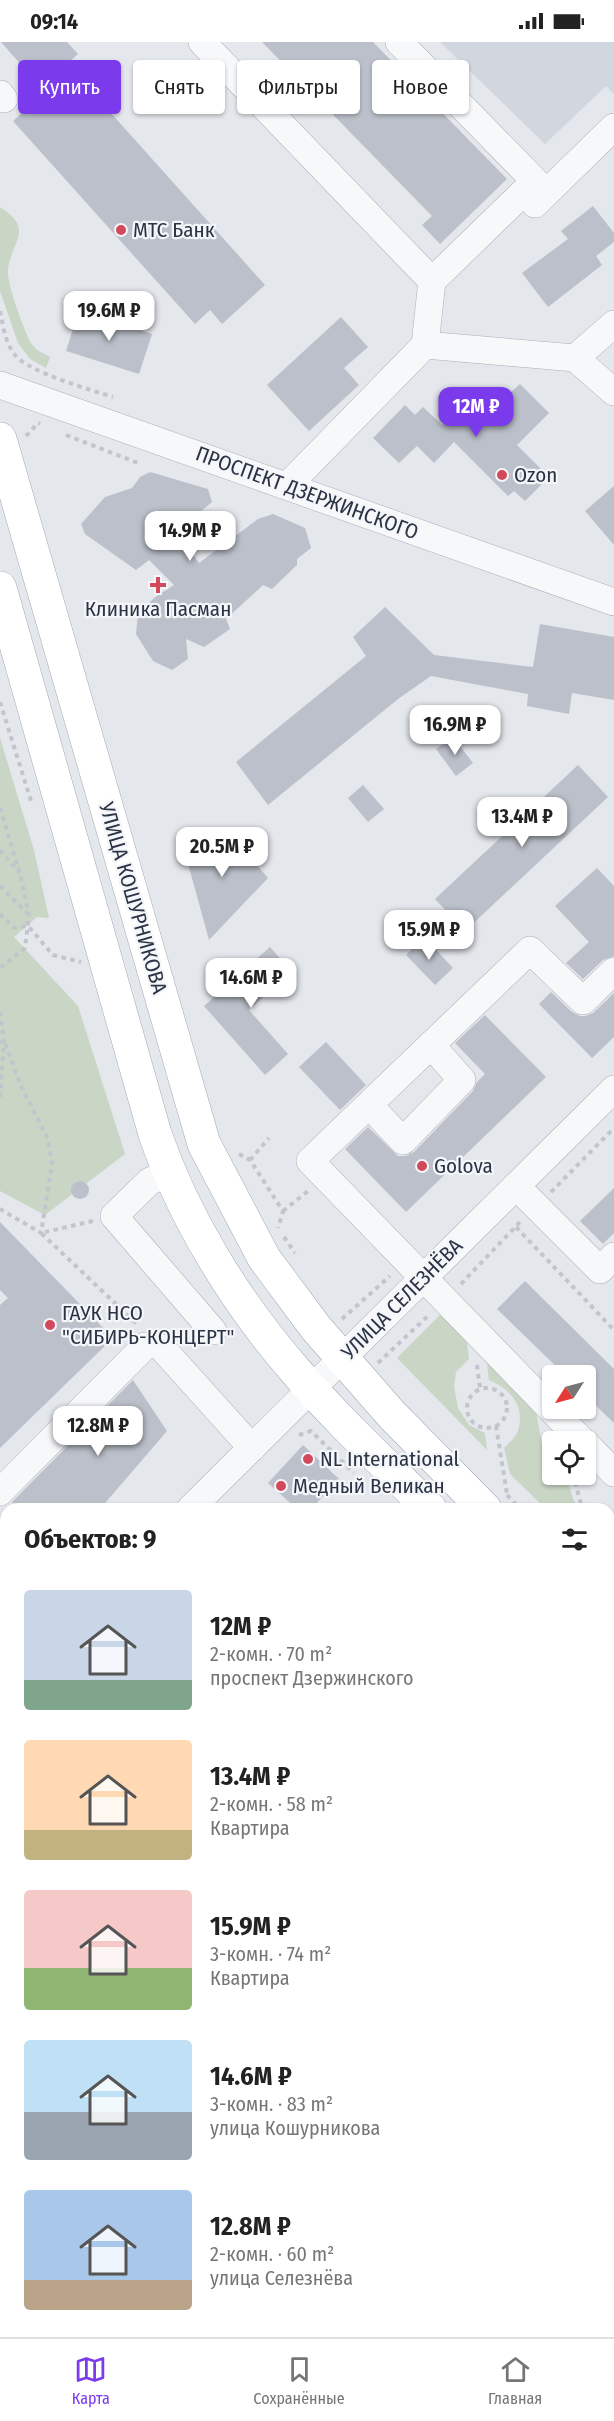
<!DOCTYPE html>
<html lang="ru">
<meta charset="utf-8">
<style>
:root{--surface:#fff;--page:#f6f6f6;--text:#222;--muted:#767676;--line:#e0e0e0;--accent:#7c3aed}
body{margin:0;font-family:"Fira Sans Condensed",sans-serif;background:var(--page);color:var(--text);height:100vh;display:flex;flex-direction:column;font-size:22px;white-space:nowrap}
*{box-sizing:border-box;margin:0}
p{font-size:20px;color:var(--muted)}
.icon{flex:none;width:33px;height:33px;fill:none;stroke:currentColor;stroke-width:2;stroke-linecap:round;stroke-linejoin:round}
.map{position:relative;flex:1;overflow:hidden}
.side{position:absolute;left:0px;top:1461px;width:615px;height:834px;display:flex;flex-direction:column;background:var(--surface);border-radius:18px 18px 0 0;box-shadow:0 2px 4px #0004}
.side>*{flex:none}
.top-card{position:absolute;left:18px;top:18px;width:579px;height:54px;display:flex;gap:12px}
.needle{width:39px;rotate:234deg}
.fabs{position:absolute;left:542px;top:1323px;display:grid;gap:12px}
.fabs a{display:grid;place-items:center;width:54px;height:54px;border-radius:6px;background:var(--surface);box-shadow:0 2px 4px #0004;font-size:30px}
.price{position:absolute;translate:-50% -51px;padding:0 14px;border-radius:12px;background:#fff;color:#222;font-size:20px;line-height:39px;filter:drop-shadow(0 2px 3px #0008)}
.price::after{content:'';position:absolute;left:50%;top:36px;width:18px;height:14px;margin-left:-9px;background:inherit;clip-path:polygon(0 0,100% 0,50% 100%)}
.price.active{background:var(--accent);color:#fff}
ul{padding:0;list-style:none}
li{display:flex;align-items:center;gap:18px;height:150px;padding:0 24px}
li span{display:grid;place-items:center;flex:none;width:168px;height:120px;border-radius:6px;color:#555}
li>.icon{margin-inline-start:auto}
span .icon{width:72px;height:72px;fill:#fffc;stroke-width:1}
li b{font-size:26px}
h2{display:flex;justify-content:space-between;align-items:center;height:72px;padding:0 24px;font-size:26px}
.tag{padding:0 21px;border-radius:6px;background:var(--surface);box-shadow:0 2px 4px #0004;font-size:21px;line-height:54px}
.tag.active{background:var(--accent);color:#fff}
.status{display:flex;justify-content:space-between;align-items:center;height:42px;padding:0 30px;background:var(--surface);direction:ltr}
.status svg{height:16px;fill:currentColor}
.tab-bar{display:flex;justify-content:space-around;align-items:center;height:84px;border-top:2px solid var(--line);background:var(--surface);font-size:16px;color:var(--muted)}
.tab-bar a{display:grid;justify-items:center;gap:3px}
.tab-bar .active{color:var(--accent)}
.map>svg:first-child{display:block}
.built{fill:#d2d6de}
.green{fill:#c9d6c5}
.building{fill:#bbc0ca}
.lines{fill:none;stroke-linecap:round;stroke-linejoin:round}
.minor-casing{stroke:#a9aeb7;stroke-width:28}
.major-casing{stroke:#a3abb8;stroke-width:34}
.highway-casing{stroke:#8b94a3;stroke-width:34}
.path{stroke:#c2c5cb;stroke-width:4;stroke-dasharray:4.5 4.5;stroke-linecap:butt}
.minor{stroke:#f7f8fa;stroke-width:27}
.major{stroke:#fff;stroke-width:33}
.highway{stroke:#fff;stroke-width:33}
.poi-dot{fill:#d1495b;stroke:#f4f6f9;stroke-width:2}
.labels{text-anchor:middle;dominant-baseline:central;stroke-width:4.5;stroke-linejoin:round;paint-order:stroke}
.poi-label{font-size:21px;fill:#2b3445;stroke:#f4f6f9;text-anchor:start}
.street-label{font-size:21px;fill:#2b3445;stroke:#f4f6f9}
</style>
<div class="status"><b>09:14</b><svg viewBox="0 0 49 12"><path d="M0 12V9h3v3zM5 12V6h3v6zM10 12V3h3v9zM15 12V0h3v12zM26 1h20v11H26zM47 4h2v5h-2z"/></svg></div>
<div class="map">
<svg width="614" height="2295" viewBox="0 0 614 2295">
<rect width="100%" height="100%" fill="#e4e7ec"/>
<polygon class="built" points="440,0 614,0 614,52 606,44 545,102"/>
<g class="green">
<path d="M0,165C38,189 7,203 8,232C9,248 23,284 30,300L37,308L50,315L46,326L30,317L18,301L0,249Z"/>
<polygon points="0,696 34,808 49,876 37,875 14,895 78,964 125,1112 45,1173 0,1149"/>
<polygon points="445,1268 467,1300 469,1317 456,1330 454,1345 458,1366 469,1383 485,1391 487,1408 397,1316"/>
<path d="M486,1312L534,1358L544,1414L552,1421V1432L563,1433C572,1442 570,1457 579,1467H546L510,1432L504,1406C508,1402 514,1397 517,1391C527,1366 511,1347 489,1338Z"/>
</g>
<g class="building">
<polygon points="1,0 67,0 78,12 67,22 265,243 222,282 210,268 195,282 13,79 45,50"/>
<polygon points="262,0 373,0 507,137 440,202 422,183 432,174"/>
<polygon points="593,164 614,191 614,200 596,214 602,223 548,265 522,231 568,197 561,189"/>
<polygon points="79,268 152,292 139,332 66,309"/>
<polygon points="341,275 368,305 344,326 359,343 309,389 267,343"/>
<polygon points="520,342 549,371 517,403 549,435 525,459 514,449 508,454 454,400 434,421 417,404 399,421 373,396 405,363 415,373 423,365 442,383 466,358 479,371 502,348 508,353"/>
<polygon points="150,430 208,447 212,460 176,490 199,521 258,477 273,472 305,486 311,506 297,517 297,523 272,547 263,543 226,577 230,587 204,605 186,597 188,617 172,628 153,619 136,592 138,572 154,556 174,543 149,518 136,528 85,492 81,482 105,455 132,446 140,435"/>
<polygon points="614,444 614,503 585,469"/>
<polygon points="385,565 434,613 533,625 540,582 614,595 614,658 572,651 569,672 527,664 528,652 431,634 398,657 268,763 236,720 366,614 353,595"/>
<polygon points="453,695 473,721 456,734 436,707"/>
<polygon points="578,723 608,755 465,889 435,857"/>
<polygon points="363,743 384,767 368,780 348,756"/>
<polygon points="225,786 268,836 209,898 184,807"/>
<polygon points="597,826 614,844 614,914 603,918 583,937 566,921 589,900 555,864"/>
<polygon points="424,895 453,926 435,943 406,913"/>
<polygon points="270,905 292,930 249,968 288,1012 265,1033 204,964"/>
<polygon points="551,950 572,970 580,974 586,974 593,971 614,951 614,995 592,1016 539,962"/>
<polygon points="485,973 546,1035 406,1170 345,1107 368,1085 398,1114 406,1114 414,1110 473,1049 477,1040 485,1032 455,1001"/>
<polygon points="326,1000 366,1043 340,1068 299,1025"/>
<circle cx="80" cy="1148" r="9"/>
<polygon points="614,1146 614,1191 603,1202 580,1179"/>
<polygon points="0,1180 113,1296 0,1406 0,1263 8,1256 0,1248"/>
<polygon points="525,1239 614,1327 614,1381 585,1353 585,1334 566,1334 497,1267"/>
<polygon points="133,1338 167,1389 100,1467 19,1467 12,1460"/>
<polygon points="303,1403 339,1437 311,1467 297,1467 268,1441"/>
</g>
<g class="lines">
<defs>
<g id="minor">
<polyline points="202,0 432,239 425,303 288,443"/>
<polyline points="399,0 535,139 432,239"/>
<polyline points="0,52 4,57"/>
<polyline points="535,162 614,85"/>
<polyline points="425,303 575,316 614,282"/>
<polyline points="575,316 614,350"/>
<polyline points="0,343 614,560"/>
<polyline points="369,1063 403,1099 462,1038 431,1003"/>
<polyline points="169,1131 150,1139 114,1174 213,1289"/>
<polyline points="516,1144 600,1228 614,1214"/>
<polyline points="162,1306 252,1406"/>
<polyline points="583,1400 310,1119 530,908 583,959 614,929"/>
<polyline points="585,1401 614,1431"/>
<polyline points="0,1450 145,1304"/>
<polyline points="190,1467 614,1047"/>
<polyline points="0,1513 6,1519"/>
<polyline points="0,1653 6,1646"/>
<polyline points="0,1760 6,1766"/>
<polyline points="0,1795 6,1789"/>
<polyline points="609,1863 614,1859"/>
<polyline points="0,2086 6,2092"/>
<polyline points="0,2142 6,2136"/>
<polyline points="609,2144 614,2139"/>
<polyline points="0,2252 6,2259"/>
<polyline points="35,2289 40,2295"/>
<polyline points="159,2295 165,2289"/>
<polyline points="457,2295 463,2289"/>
</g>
<g id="major">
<polyline points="0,397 204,1102 264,1216 316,1286 392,1373 485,1467"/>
<path d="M0,546L155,1092C184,1176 235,1259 293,1326C335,1376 384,1421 430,1467"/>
<polyline points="609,1592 614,1597"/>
<polyline points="609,1646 614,1651"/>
</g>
<g id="highway">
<polyline points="609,1884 614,1879"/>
<polyline points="609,1977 614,1973"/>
<polyline points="609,2036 614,2031"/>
<polyline points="248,2295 253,2289"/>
<polyline points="285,2295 291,2289"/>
<polyline points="351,2295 357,2289"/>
</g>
</defs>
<use href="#minor" class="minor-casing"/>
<use href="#major" class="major-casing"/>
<use href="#highway" class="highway-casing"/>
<g class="path">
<path d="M0,269C3,283 5,301 15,313C28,330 91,348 113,355"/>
<polyline points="66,393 138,421"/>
<polyline points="26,394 38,381 40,382"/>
<polyline points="0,660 32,762"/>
<polyline points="0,766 20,832 29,873 25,906 0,926"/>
<polyline points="0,808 19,830"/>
<polyline points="0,844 29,873"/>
<polyline points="0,872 14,886 28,884 53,913 81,920"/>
<polyline points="0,970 4,998 0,1058"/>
<polyline points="0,1001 4,998 21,1044 48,1097 52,1122 41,1191 0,1167"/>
<polyline points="239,1112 250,1118 283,1169 278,1186"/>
<polyline points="250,1118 269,1096"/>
<polyline points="551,1150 614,1086"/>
<polyline points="283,1169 308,1149"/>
<polyline points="93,1179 41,1191 138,1283"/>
<polyline points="516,1185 614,1288"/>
<polyline points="284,1195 295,1211"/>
<polyline points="461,1242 520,1180"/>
<polyline points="342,1277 390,1234"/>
<polyline points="378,1321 430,1272"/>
<polyline points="477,1323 480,1346"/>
<circle cx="487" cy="1366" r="20"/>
<polyline points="496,1384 507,1452"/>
<polyline points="299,1393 311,1389 354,1431"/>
<polyline points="547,1395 552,1414"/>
<polyline points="571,1432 574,1436 581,1462 586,1467"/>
<polyline points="507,1453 520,1467"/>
<polyline points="609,1508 614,1525 609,1537"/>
<polyline points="609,1682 614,1687"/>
<polyline points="609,1820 614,1816"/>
<polyline points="0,1884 6,1889"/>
<polyline points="0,1952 6,1958"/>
<polyline points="116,2295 122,2289"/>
</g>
<use href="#minor" class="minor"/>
<use href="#major" class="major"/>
<use href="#highway" class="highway"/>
</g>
<g class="poi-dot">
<circle cx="121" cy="188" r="6"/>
<circle cx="502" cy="433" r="6"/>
<path d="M155 534h6v6h6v6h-6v6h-6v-6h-6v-6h6z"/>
<circle cx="422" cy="1124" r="6"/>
<circle cx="50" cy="1283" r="6"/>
<circle cx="308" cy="1417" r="6"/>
<circle cx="281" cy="1444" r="6"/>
</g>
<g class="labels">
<g class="poi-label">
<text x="133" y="188">МТС Банк</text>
<text x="514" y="433">Ozon</text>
<text x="158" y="567" text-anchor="middle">Клиника Пасман</text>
<text x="434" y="1124">Golova</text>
<text x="62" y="1271">ГАУК НСО<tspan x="62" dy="24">"СИБИРЬ-КОНЦЕРТ"</tspan></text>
<text x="320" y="1417">NL International</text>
<text x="293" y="1444">Медный Великан</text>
</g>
<g class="street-label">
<text transform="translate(307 451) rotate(20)">ПРОСПЕКТ ДЗЕРЖИНСКОГО</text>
<text transform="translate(133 856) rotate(74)">УЛИЦА КОШУРНИКОВА</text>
<text transform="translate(402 1257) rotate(-45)">УЛИЦА СЕЛЕЗНЁВА</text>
</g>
</g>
</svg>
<div class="fabs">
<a><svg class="needle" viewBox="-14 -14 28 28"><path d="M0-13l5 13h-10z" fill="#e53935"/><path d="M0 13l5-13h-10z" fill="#767676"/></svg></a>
<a><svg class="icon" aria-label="locate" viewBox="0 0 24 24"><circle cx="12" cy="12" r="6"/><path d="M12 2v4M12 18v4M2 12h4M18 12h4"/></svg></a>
</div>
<b class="price" style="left:109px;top:300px">19.6M ₽</b>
<b class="price active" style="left:476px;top:396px">12M ₽</b>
<b class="price" style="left:190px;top:520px">14.9M ₽</b>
<b class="price" style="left:455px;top:714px">16.9M ₽</b>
<b class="price" style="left:522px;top:806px">13.4M ₽</b>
<b class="price" style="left:222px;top:836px">20.5M ₽</b>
<b class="price" style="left:429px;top:919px">15.9M ₽</b>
<b class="price" style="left:251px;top:967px">14.6M ₽</b>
<b class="price" style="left:98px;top:1415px">12.8M ₽</b>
<div class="top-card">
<a class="tag active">Купить</a>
<a class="tag">Снять</a>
<a class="tag">Фильтры</a>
<a class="tag">Новое</a>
</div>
<section class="side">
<h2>Объектов: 9<svg class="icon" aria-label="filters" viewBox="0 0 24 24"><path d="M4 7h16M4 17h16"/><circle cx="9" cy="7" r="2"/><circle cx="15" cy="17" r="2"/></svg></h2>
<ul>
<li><span style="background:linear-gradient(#c9d6e8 75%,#7fa58c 0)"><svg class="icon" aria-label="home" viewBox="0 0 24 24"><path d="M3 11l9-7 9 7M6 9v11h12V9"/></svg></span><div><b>12M ₽</b><p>2-комн. · 70 m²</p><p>проспект Дзержинского</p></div></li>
<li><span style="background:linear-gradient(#ffd9b3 75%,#c2b280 0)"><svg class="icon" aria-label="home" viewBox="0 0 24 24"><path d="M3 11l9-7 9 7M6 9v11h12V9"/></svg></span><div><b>13.4M ₽</b><p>2-комн. · 58 m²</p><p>Квартира</p></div></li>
<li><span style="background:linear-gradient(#f6c9c9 65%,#8fb573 0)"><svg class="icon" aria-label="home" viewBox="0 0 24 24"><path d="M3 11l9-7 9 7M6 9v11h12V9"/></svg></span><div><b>15.9M ₽</b><p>3-комн. · 74 m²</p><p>Квартира</p></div></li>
<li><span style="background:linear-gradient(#bfe0f5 60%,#9aa5b1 0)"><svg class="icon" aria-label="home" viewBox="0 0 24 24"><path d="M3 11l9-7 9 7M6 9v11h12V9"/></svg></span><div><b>14.6M ₽</b><p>3-комн. · 83 m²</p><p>улица Кошурникова</p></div></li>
<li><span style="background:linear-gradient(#a9c7e8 75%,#b9a48a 0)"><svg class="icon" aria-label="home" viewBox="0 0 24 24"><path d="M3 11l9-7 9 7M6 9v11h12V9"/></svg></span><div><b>12.8M ₽</b><p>2-комн. · 60 m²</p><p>улица Селезнёва</p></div></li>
</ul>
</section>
</div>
<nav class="tab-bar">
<a class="active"><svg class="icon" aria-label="map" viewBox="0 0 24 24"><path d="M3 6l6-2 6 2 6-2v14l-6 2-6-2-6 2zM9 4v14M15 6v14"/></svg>Карта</a>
<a><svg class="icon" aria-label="saved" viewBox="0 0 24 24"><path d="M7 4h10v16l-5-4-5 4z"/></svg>Сохранённые</a>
<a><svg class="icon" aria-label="home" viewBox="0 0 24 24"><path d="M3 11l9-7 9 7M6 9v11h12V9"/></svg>Главная</a>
</nav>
